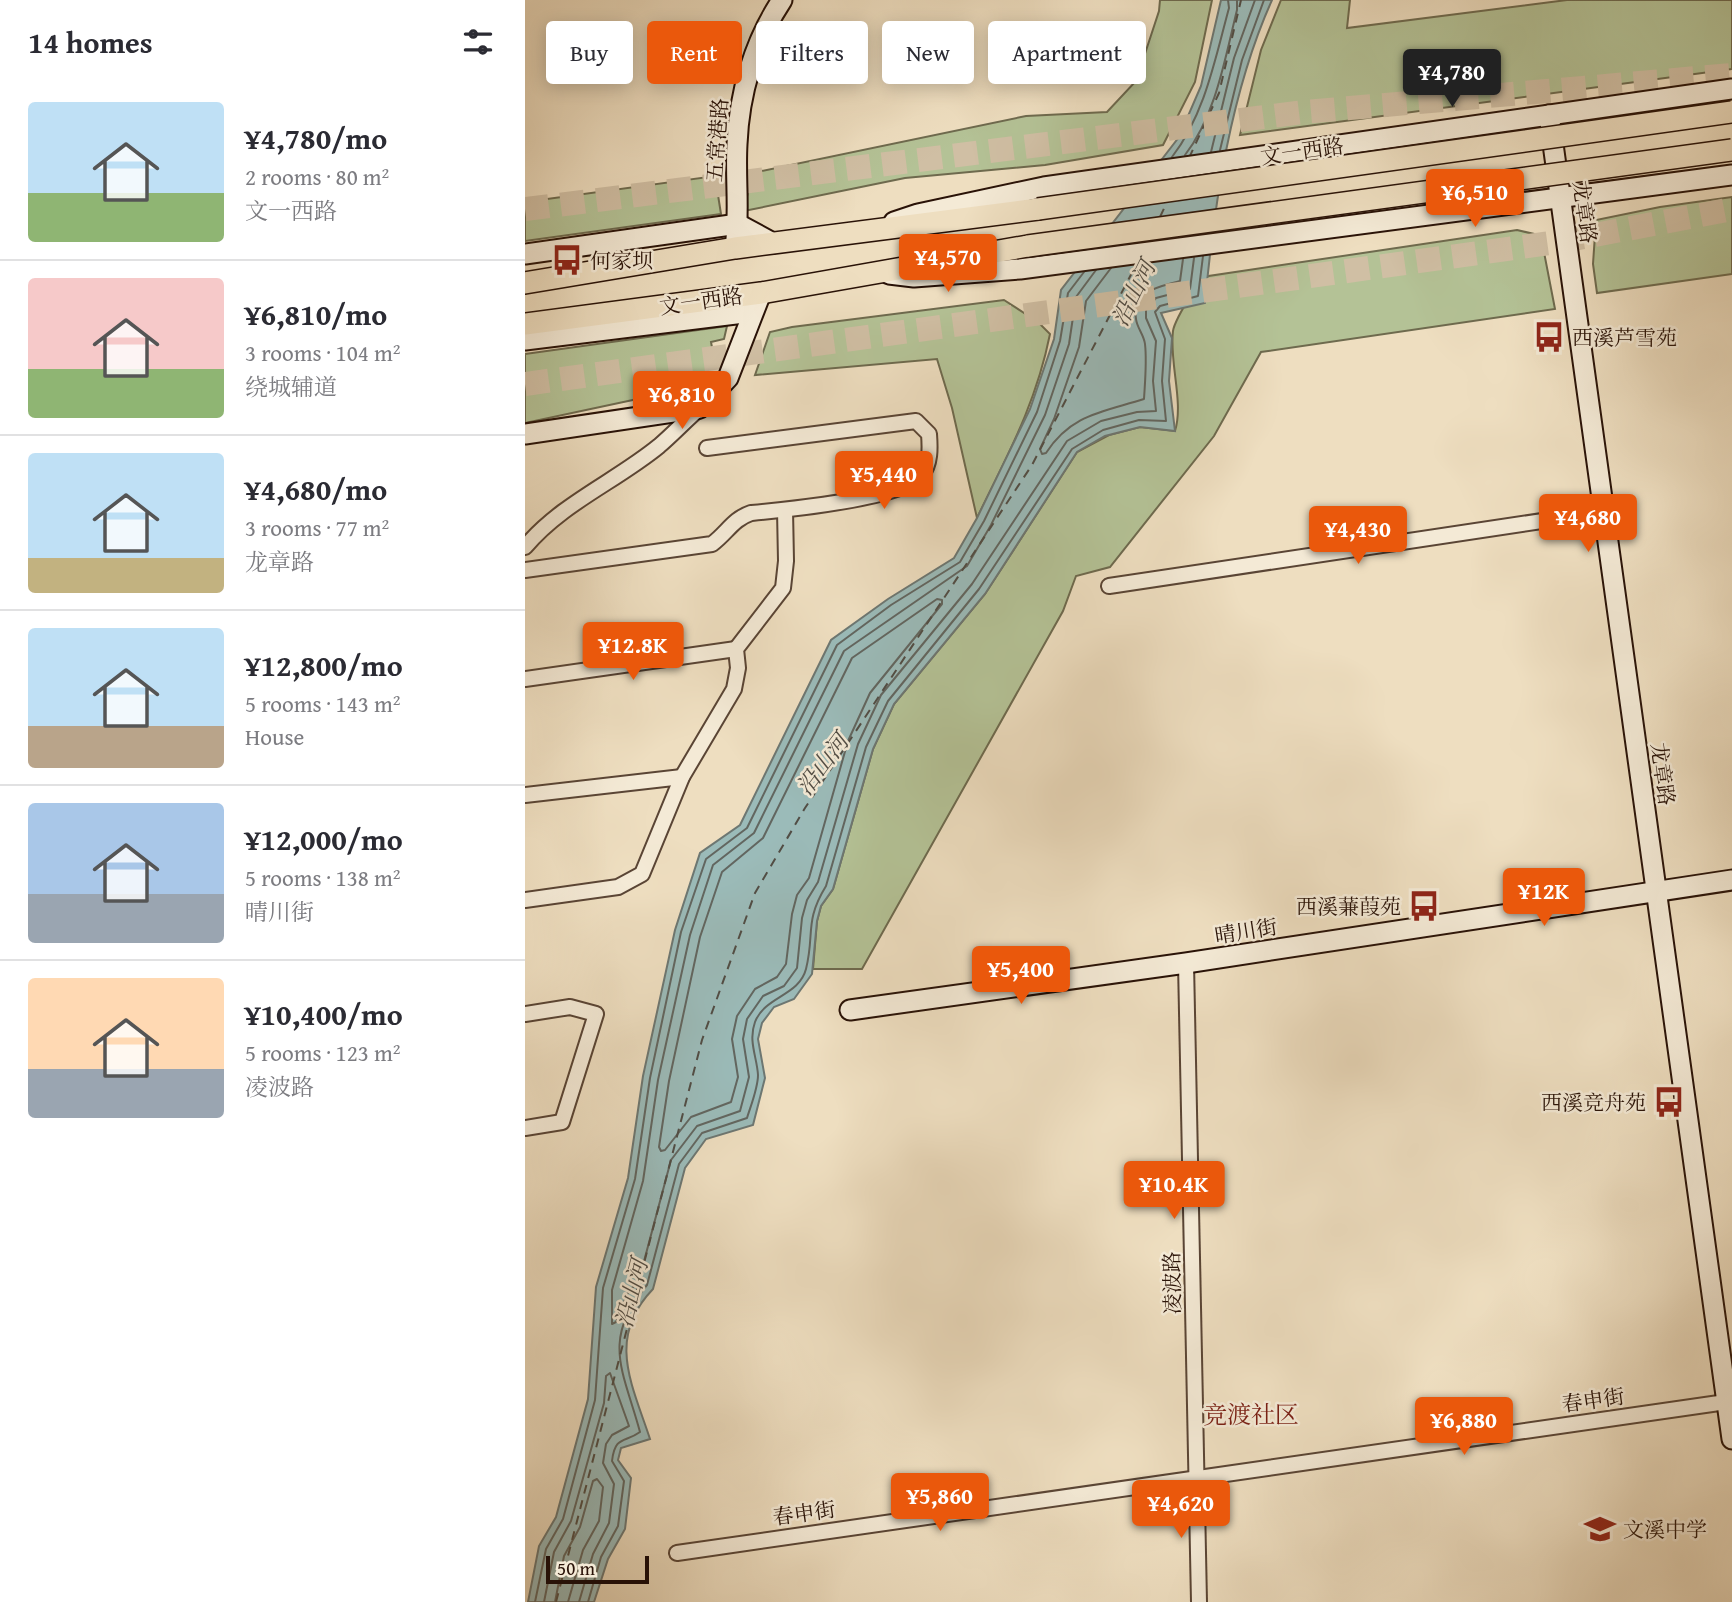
<!DOCTYPE html>
<meta charset="utf-8">
<style>
:root{--surface:#fff;--page:#f2f2f3;--text:#2b2b33;--muted:#7c7c81;--line:#e1e1e2;--accent:#ea580c}
body{margin:0;font-family:"Gentium Book Plus","Noto Serif SC",serif;background:var(--page);color:var(--text);height:100vh;display:flex;flex-direction:column;font-size:26px;white-space:nowrap}
*{box-sizing:border-box;margin:0}
p{font-size:23px;color:var(--muted)}
.icon{flex:none;width:38px;height:38px;fill:none;stroke:currentColor;stroke-width:2;stroke-linecap:round;stroke-linejoin:round}
.map{position:relative;flex:1;overflow:hidden}
.drawer{display:flex;flex-direction:column;background:var(--surface);width:525px}
.drawer>*{flex:none}
.hud{position:absolute;left:21px;top:21px;width:665px;height:63px;display:flex;gap:14px}
.scale{position:absolute;left:21px;bottom:18px;width:103px;box-sizing:border-box;padding-left:7px;border:4px solid #291207;border-top:0;font-size:19px;line-height:24px;white-space:nowrap;color:#291207;-webkit-text-stroke:5px #f4ead6;paint-order:stroke}
.price{position:absolute;translate:-50% -60px;padding:0 16px;border-radius:7px;background:var(--accent);color:#fff;font-size:23px;line-height:46px;filter:drop-shadow(0 2px 4px #0008)}
.price::after{content:'';position:absolute;left:50%;top:42px;width:21px;height:16px;margin-left:-10px;background:inherit;clip-path:polygon(0 0,100% 0,50% 100%)}
.price.selected{background:#222;color:#fff}
ul{padding:0;list-style:none}
li{display:flex;align-items:center;gap:21px;height:175px;padding:0 28px}
li+li{border-top:2px solid var(--line)}
li span{display:grid;place-items:center;flex:none;width:196px;height:140px;border-radius:7px;color:#555}
li>.icon{margin-inline-start:auto}
span .icon{width:84px;height:84px;fill:#fffc;stroke-width:1}
li b{font-size:30px}
h2{display:flex;justify-content:space-between;align-items:center;height:84px;padding:0 28px;font-size:30px}
.pill{padding:0 24px;border-radius:7px;background:var(--surface);box-shadow:0 4px 18px #0003;font-size:24px;line-height:63px}
.pill.selected{background:var(--accent);color:#fff}
main{display:flex;flex:1;min-height:0}
.map>svg:first-child{display:block}
.green{fill:#b4c296;stroke:#6e6a4e;stroke-width:2}
.water{fill:#9bbbb9;stroke:#6d7772;stroke-width:2}
.lines{fill:none;stroke-linecap:round;stroke-linejoin:round}
.shore{stroke:#626660;stroke-width:2}
.ferry{stroke:#514d45;stroke-width:2;stroke-dasharray:9 7;stroke-linecap:butt}
.highway-tunnel{stroke:#d0bfa4;stroke-width:24;stroke-dasharray:24 12;stroke-linecap:butt}
.street-casing{stroke:#5a4535;stroke-width:18}
.secondary-casing{stroke:#291207;stroke-width:23}
.primary-casing{stroke:#291207;stroke-width:24}
.street{stroke:#f4ead6;stroke-width:14}
.secondary{stroke:#f4ead6;stroke-width:19}
.primary{stroke:#eedec0;stroke-width:21}
.primary-bridge-casing{stroke:#291207;stroke-width:24;stroke-linecap:butt}
.primary-bridge{stroke:#eedec0;stroke-width:21}
.labels{text-anchor:middle;dominant-baseline:central;stroke-width:5;stroke-linejoin:round;paint-order:stroke}
.street-label{font-size:21px;fill:#291207;stroke:#f4ead6}
.poi-label{font-size:21px;fill:#291207;stroke:#f4ead6;text-anchor:start}
.water-label{font-size:23px;font-style:italic;fill:#514d45;stroke:#f4ead6}
.quarter-label{font-size:24px;fill:#7a1f14;stroke:#f4ead6}
</style>
<main>
<section class="drawer">
<h2>14 homes<svg class="icon" aria-label="filters" viewBox="0 0 24 24"><path d="M4 7h16M4 17h16"/><circle cx="9" cy="7" r="2"/><circle cx="15" cy="17" r="2"/></svg></h2>
<ul>
<li><span style="background:linear-gradient(#bfe0f5 65%,#8fb573 0)"><svg class="icon" aria-label="home" viewBox="0 0 24 24"><path d="M3 11l9-7 9 7M6 9v11h12V9"/></svg></span><div><b>¥4,780/mo</b><p>2 rooms · 80 m²</p><p>文一西路</p></div></li>
<li><span style="background:linear-gradient(#f6c9c9 65%,#8fb573 0)"><svg class="icon" aria-label="home" viewBox="0 0 24 24"><path d="M3 11l9-7 9 7M6 9v11h12V9"/></svg></span><div><b>¥6,810/mo</b><p>3 rooms · 104 m²</p><p>绕城辅道</p></div></li>
<li><span style="background:linear-gradient(#bfe0f5 75%,#c2b280 0)"><svg class="icon" aria-label="home" viewBox="0 0 24 24"><path d="M3 11l9-7 9 7M6 9v11h12V9"/></svg></span><div><b>¥4,680/mo</b><p>3 rooms · 77 m²</p><p>龙章路</p></div></li>
<li><span style="background:linear-gradient(#bfe0f5 70%,#b9a48a 0)"><svg class="icon" aria-label="home" viewBox="0 0 24 24"><path d="M3 11l9-7 9 7M6 9v11h12V9"/></svg></span><div><b>¥12,800/mo</b><p>5 rooms · 143 m²</p><p>House</p></div></li>
<li><span style="background:linear-gradient(#a9c7e8 65%,#9aa5b1 0)"><svg class="icon" aria-label="home" viewBox="0 0 24 24"><path d="M3 11l9-7 9 7M6 9v11h12V9"/></svg></span><div><b>¥12,000/mo</b><p>5 rooms · 138 m²</p><p>晴川街</p></div></li>
<li><span style="background:linear-gradient(#ffd9b3 65%,#9aa5b1 0)"><svg class="icon" aria-label="home" viewBox="0 0 24 24"><path d="M3 11l9-7 9 7M6 9v11h12V9"/></svg></span><div><b>¥10,400/mo</b><p>5 rooms · 123 m²</p><p>凌波路</p></div></li>
</ul>
</section>
<div class="map">
<svg width="1207" height="1602" viewBox="0 0 1207 1602">
<rect width="100%" height="100%" fill="#eedec0"/>
<filter id="stains"><feTurbulence type="fractalNoise" baseFrequency=".00286" numOctaves="4"/><feColorMatrix values="0 0 0 0 .2 0 0 0 0 .09 0 0 0 0 .02 0 0 0 .5 -.17"/></filter>
<radialGradient id="worn" r=".72"><stop offset=".6" stop-color="#630" stop-opacity="0"/><stop offset="1" stop-color="#630" stop-opacity=".3"/></radialGradient>
<g class="green">
<polygon points="635,0 687,0 670,82 638,145 520,165 380,178 219,211 227,173 501,116 582,112 611,81 634,11"/>
<polygon points="756,0 825,0 822,28 1042,0 1207,0 1207,69 715,135 736,50"/>
<polygon points="190,176 196,214 0,241 0,202"/>
<polygon points="1207,197 1207,274 1072,293 1068,264 1071,220 1135,207"/>
<path d="M992,230L1009,234L1018,247L1030,309L736,352L689,436L585,567L551,576L538,611L337,969H288L292,921L296,906L308,889L348,749L369,704L460,594L552,452L584,435L615,427L650,431C659,402 644,362 648,331C650,317 670,290 677,277Z"/>
<path d="M479,300L513,322L525,334C511,404 483,454 452,518L427,408L412,359L230,375L245,332L267,327Z"/>
<polygon points="202,326 199,339 186,342 188,353 179,378 150,391 0,423 0,354"/>
</g>
<path class="water" d="M696,0H747C706,91 689,204 680,303L636,313L647,338L644,381L650,431L615,427L580,436L552,452L460,594L369,704L348,749L308,889L296,906L292,921L287,974L269,999L249,1007L237,1023L233,1039L240,1078L228,1125L181,1139L160,1168L128,1289C81,1338 107,1384 125,1439L96,1448L93,1460L106,1478L100,1529L83,1559L69,1602H3L14,1546L31,1517L63,1399L71,1287L103,1178L118,1076L150,930L175,853L215,825L306,640L363,599L429,558L452,518L505,409L529,339L536,290L654,137L676,86Z"/>
<g class="lines">
<g class="shore">
<polyline points="695,150 717,60 739,0"/>
<polyline points="686,152 709,58 730,0"/>
<path d="M660,155C691,115 700,58 712,10V0"/>
<path d="M647,157C680,114 690,59 704,8L703,0"/>
<path d="M586,268L561,301L554,347L529,419L515,449L517,454L521,453C546,414 578,412 619,399C620,382 622,361 620,344C619,335 612,328 611,319C606,290 635,287 655,281L658,259"/>
<polyline points="571,270 551,297 544,344 520,415 466,525 442,566 319,651 229,833 188,865 165,935 133,1080 118,1181 87,1290 87,1324 91,1322 102,1294 114,1280 146,1160 172,1126 215,1111 224,1077 218,1039 222,1019 238,996 259,986 272,968 277,918 282,900 293,882 333,744 356,695 447,584 542,441 576,421 612,412 631,411 628,381 631,341 621,318 621,310 631,298 665,289 669,258"/>
<polygon points="412,599 417,600 417,604 345,693 323,741 284,878 272,895 267,914 261,964 252,977 230,989 212,1016 207,1039 213,1077 206,1102 166,1117 140,1150 136,1151 134,1147 144,1081 175,937 197,872 238,838 327,658"/>
<polyline points="10,1602 21,1549 38,1519 70,1400 78,1288 110,1179 125,1078 156,932 181,859 222,828 312,645 366,605 435,562 459,521 512,412 535,341 543,293 559,272"/>
<polyline points="19,1602 29,1552 46,1521 79,1403 81,1376 85,1373 104,1426 87,1435 81,1444 78,1463 89,1484 84,1523 68,1554 54,1602"/>
<polyline points="30,1602 39,1556 55,1527 68,1481 72,1479 78,1487 74,1521 58,1550 43,1602"/>
<path d="M63,1602L76,1557L93,1526L99,1481L87,1461C90,1435 100,1443 115,1432C99,1372 75,1340 122,1285L154,1164L177,1133L222,1118C226,1105 233,1088 233,1075C232,1057 223,1041 230,1022C240,996 274,996 281,969C290,933 279,922 301,886L341,747L363,701L454,589L547,449L578,430L614,420L641,421L637,381L640,339L630,312L635,306L673,296L678,256"/>
</g>
<g class="ferry">
<polyline points="664,158 694,93 716,0"/>
<polyline points="635,217 643,200"/>
<polyline points="31,1602 177,1040 230,893 280,808 507,465 612,263"/>
</g>
<g class="highway-tunnel">
<polyline points="0,209 779,112 1207,75"/>
<polyline points="0,384 1033,242 1207,209"/>
</g>
<defs>
<g id="street">
<path d="M0,547C37,503 90,482 134,446C148,434 160,421 174,409"/>
<path d="M0,570L187,544C202,533 208,519 226,513C258,510 377,499 396,476C406,464 405,447 404,434L391,421L182,448"/>
<polyline points="584,586 1077,512"/>
<polyline points="0,679 211,649"/>
<polyline points="0,795 157,777"/>
<polyline points="0,900 93,887 117,874 157,777 209,689 213,668 211,649 258,588 261,561 260,510"/>
<polyline points="661,963 674,1602"/>
<polyline points="0,1014 45,1007 71,1014 37,1122 0,1128"/>
<polyline points="152,1553 1201,1402"/>
</g>
<g id="secondary">
<polyline points="1024,115 1207,1439"/>
<polyline points="369,222 393,214 519,187 1207,89"/>
<path d="M210,248C215,213 210,179 212,144C214,94 229,42 257,0"/>
<polyline points="0,254 213,224 248,243"/>
<polyline points="364,274 389,277 495,269 1207,175"/>
<polyline points="0,340 227,312"/>
<polyline points="0,434 175,408 203,378 236,293"/>
<polyline points="325,1010 661,963 1207,880"/>
</g>
<g id="primary">
<polyline points="0,283 210,248 513,209"/>
<polyline points="0,324 236,293 503,246"/>
</g>
</defs>
<use href="#street" class="street-casing"/>
<use href="#secondary" class="secondary-casing"/>
<use href="#primary" class="primary-casing"/>
<use href="#street" class="street"/>
<use href="#secondary" class="secondary"/>
<use href="#primary" class="primary"/>
<defs>
<g id="primary-bridge">
<polyline points="513,209 1207,112"/>
<polyline points="503,246 1207,150"/>
</g>
</defs>
<use href="#primary-bridge" class="primary-bridge-casing"/>
<use href="#primary-bridge" class="primary-bridge"/>
</g>
<defs>
<symbol id="bus-bare" viewBox="-9 -9 18 18"><path d="M-5-6H5V4H4V6H2V4H-2V6H-4V4H-5ZM-3.5-4V0h7V-4ZM-3.5 1.2v1.5H-2V1.2ZM2 1.2v1.5H3.5V1.2Z" fill="#8f2418" stroke="#f4ead6" stroke-width="2.5" paint-order="stroke"/></symbol>
<symbol id="school-bare" viewBox="-9 -9 18 18"><path d="M0-5L7-2L0 1L-7-2ZM-4 1L0 2.5L4 1V4Q0 6-4 4Z" fill="#8f2418" stroke="#f4ead6" stroke-width="2.5" paint-order="stroke"/></symbol>
</defs>
<g fill-rule="evenodd">
<use href="#bus-bare" x="20" y="238" width="44" height="44"/>
<use href="#bus-bare" x="1002" y="315" width="44" height="44"/>
<use href="#bus-bare" x="877" y="884" width="44" height="44"/>
<use href="#bus-bare" x="1122" y="1080" width="44" height="44"/>
<use href="#school-bare" x="1053" y="1507" width="44" height="44"/>
</g>
<g class="labels">
<g class="street-label">
<text transform="translate(192 140) rotate(-86)">五常港路</text>
<text transform="translate(777 151) rotate(-8)">文一西路</text>
<text transform="translate(1060 212) rotate(82)">龙章路</text>
<text transform="translate(176 301) rotate(-8)">文一西路</text>
<text transform="translate(1138 774) rotate(82)">龙章路</text>
<text transform="translate(721 931) rotate(-9)">晴川街</text>
<text transform="translate(647 1283) rotate(-91)">凌波路</text>
<text transform="translate(1068 1400) rotate(-8)">春申街</text>
<text transform="translate(279 1513) rotate(-8)">春申街</text>
</g>
<g class="poi-label">
<text x="65" y="260">何家坝</text>
<text x="1047" y="337">西溪芦雪苑</text>
<text x="876" y="906" text-anchor="end">西溪蒹葭苑</text>
<text x="1121" y="1102" text-anchor="end">西溪竞舟苑</text>
<text x="1098" y="1529">文溪中学</text>
</g>
<g class="water-label">
<text transform="translate(608 293) rotate(-64)">沿山河</text>
<text transform="translate(297 764) rotate(-53)">沿山河</text>
<text transform="translate(106 1293) rotate(-76)">沿山河</text>
</g>
<g class="quarter-label">
<text x="726" y="1414">竞渡社区</text>
</g>
</g>
<rect width="100%" height="100%" filter="url(#stains)"/>
<rect width="100%" height="100%" fill="url(#worn)"/>
</svg>
<div class="scale">50 m</div>
<b class="price selected" style="left:927px;top:109px">¥4,780</b>
<b class="price" style="left:950px;top:229px">¥6,510</b>
<b class="price" style="left:423px;top:294px">¥4,570</b>
<b class="price" style="left:157px;top:431px">¥6,810</b>
<b class="price" style="left:359px;top:511px">¥5,440</b>
<b class="price" style="left:1063px;top:554px">¥4,680</b>
<b class="price" style="left:833px;top:566px">¥4,430</b>
<b class="price" style="left:108px;top:682px">¥12.8K</b>
<b class="price" style="left:1019px;top:928px">¥12K</b>
<b class="price" style="left:496px;top:1006px">¥5,400</b>
<b class="price" style="left:649px;top:1221px">¥10.4K</b>
<b class="price" style="left:939px;top:1457px">¥6,880</b>
<b class="price" style="left:415px;top:1533px">¥5,860</b>
<b class="price" style="left:656px;top:1540px">¥4,620</b>
<div class="hud">
<a class="pill">Buy</a>
<a class="pill selected">Rent</a>
<a class="pill">Filters</a>
<a class="pill">New</a>
<a class="pill">Apartment</a>
</div>
</div>
</main>
